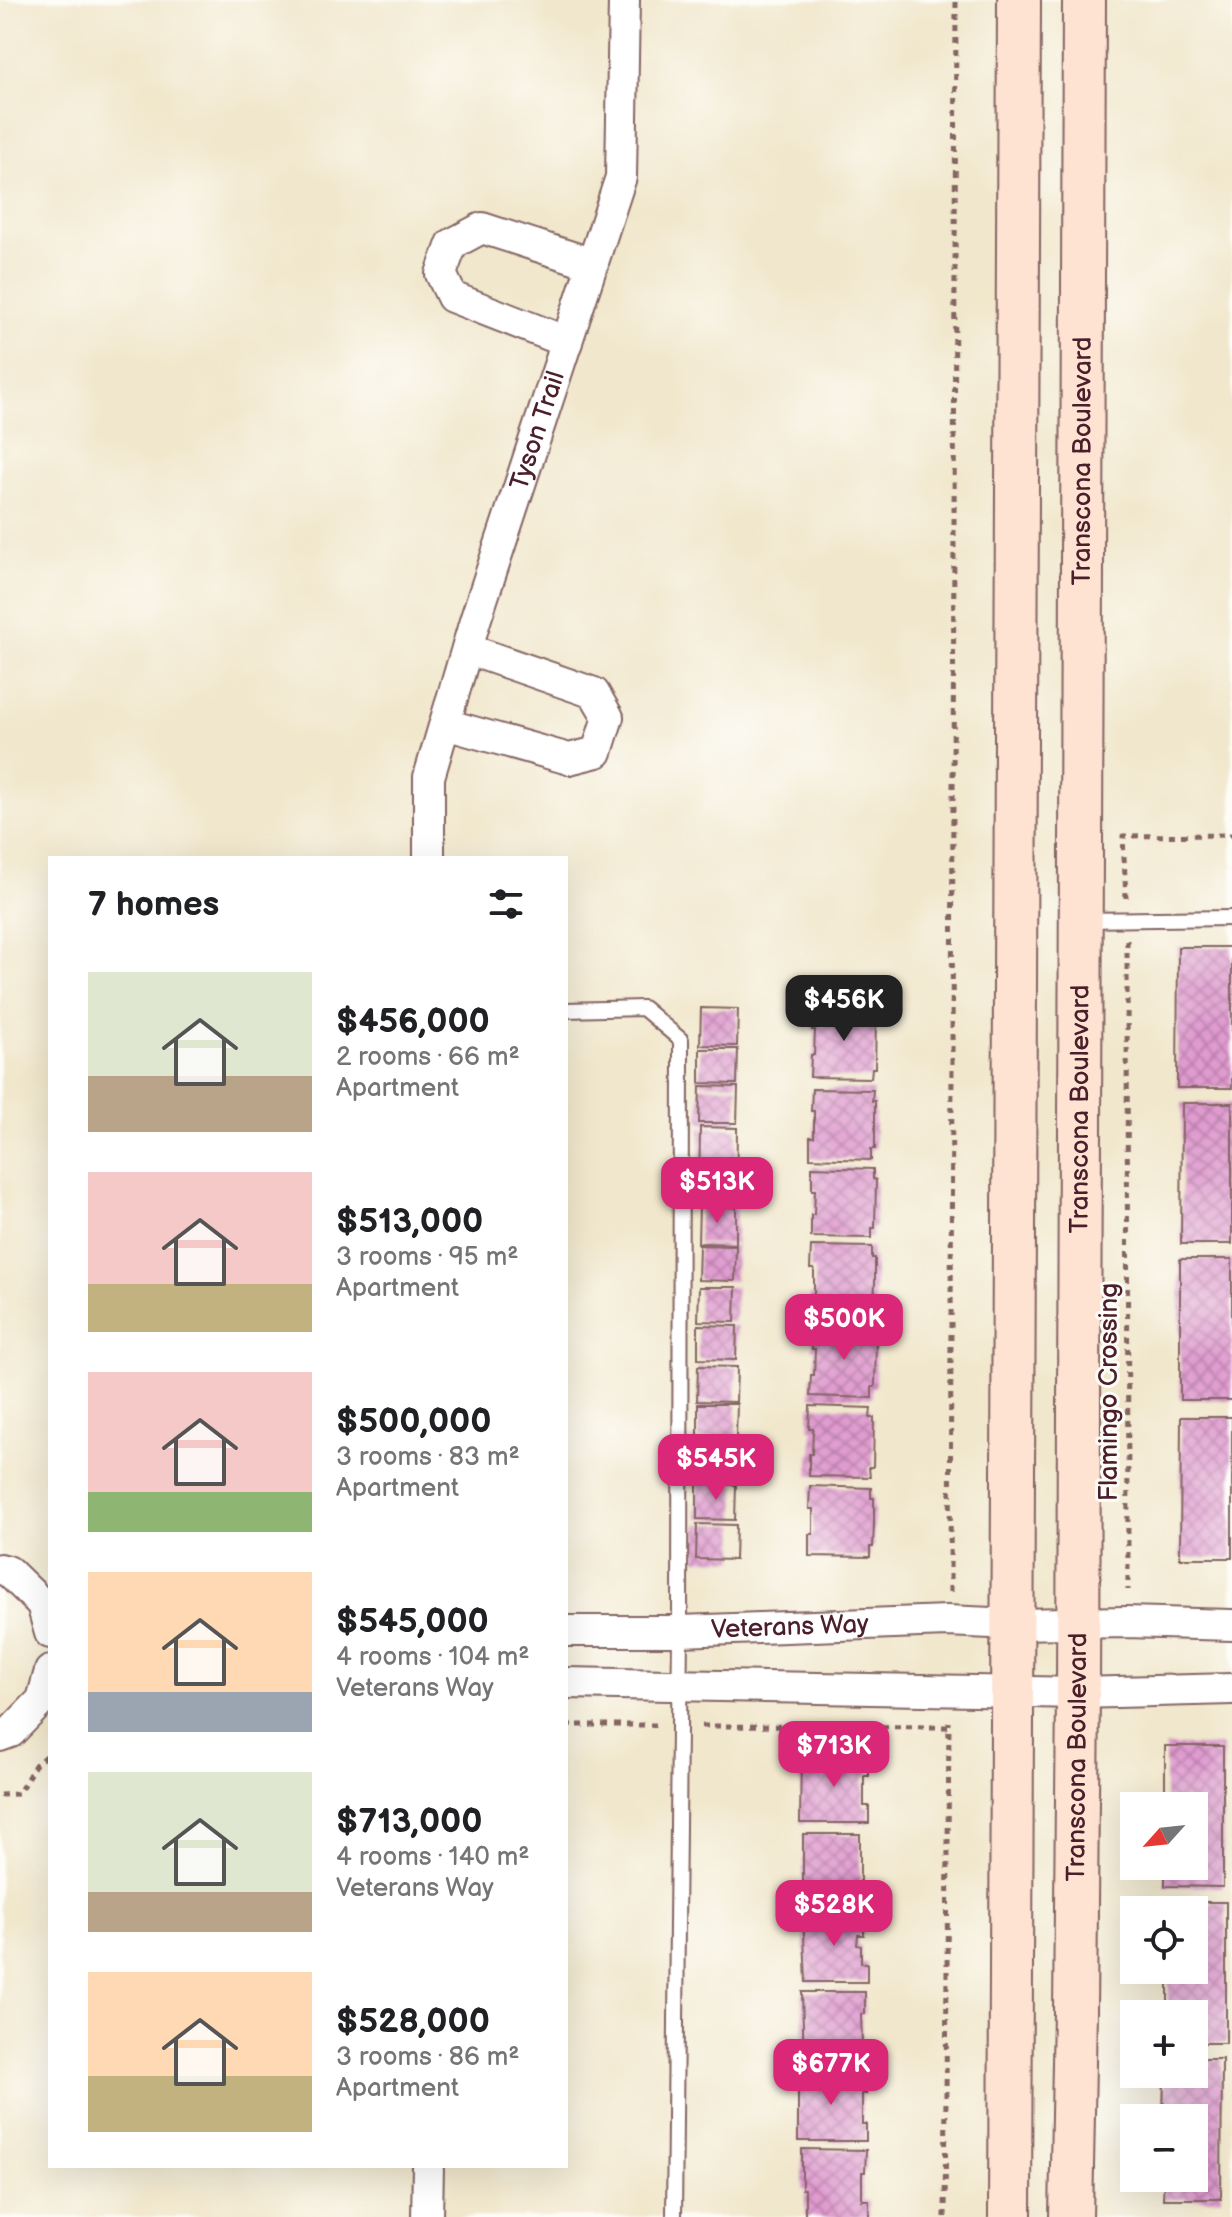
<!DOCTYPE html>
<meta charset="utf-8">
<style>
:root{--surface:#fff;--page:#f6f6f6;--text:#202124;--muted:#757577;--accent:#db2777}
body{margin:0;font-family:"Balsamiq Sans",sans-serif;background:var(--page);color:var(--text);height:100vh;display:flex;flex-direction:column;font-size:30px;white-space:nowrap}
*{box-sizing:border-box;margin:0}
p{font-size:26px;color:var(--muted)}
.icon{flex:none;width:44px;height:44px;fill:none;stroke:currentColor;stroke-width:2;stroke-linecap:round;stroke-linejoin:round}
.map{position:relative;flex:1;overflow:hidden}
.drawer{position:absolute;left:48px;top:856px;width:520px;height:1312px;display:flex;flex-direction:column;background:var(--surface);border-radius:0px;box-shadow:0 8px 32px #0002}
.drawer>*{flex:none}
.needle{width:52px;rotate:243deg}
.fabs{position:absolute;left:1120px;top:1792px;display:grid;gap:16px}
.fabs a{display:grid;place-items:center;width:88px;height:88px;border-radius:0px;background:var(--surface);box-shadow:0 8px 32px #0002;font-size:40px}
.price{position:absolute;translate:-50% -68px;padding:0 18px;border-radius:16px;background:var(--accent);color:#fff;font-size:26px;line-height:52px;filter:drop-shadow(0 2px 4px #0008)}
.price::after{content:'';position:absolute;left:50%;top:48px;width:24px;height:18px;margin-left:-12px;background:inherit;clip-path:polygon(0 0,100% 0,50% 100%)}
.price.selected{background:#222;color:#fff}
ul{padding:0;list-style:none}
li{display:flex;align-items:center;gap:24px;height:200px;padding:0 40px}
li span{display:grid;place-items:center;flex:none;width:224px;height:160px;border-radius:0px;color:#555}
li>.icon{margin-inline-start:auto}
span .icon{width:96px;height:96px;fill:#fffc;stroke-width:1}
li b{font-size:34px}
h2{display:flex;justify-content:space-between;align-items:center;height:96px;padding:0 40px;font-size:34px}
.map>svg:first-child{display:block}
.building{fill:url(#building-cross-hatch)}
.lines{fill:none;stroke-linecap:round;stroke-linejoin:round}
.lane-casing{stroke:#846563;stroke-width:18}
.street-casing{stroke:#846563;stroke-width:34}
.secondary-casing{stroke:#846563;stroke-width:46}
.path{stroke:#846563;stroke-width:5;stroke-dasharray:6 6;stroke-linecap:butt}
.lane{stroke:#fff;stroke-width:14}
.street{stroke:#fff;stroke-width:30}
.secondary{stroke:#fee3d2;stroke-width:42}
.labels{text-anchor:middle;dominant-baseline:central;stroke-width:6;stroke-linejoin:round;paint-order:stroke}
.street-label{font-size:26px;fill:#4a1f2b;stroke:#fdfcf7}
</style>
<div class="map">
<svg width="1232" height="2217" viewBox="0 0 1232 2217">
<defs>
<pattern id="building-cross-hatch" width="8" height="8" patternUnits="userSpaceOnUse" patternTransform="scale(2)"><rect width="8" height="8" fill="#e09bd0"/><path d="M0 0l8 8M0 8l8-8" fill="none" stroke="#b87ea9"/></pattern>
</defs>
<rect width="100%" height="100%" fill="#fdfcf7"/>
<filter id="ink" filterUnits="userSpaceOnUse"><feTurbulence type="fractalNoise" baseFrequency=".0125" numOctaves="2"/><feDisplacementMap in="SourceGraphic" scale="16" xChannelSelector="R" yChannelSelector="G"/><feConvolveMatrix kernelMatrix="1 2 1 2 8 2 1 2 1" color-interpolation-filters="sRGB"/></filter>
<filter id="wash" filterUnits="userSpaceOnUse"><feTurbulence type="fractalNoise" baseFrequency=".006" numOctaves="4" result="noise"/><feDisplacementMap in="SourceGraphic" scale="32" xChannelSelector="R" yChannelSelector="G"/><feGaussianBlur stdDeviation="1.8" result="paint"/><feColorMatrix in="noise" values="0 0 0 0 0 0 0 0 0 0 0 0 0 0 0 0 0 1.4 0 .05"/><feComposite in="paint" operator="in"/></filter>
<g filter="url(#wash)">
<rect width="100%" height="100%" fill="#f1e7cc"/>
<g id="blocks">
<g class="building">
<polygon points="1178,947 1232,947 1232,1088 1177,1088"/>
<polygon points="701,1008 738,1009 737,1046 700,1045"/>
<polygon points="812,1008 873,1008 873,1019 876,1019 875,1068 872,1068 871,1078 810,1077 811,1055 814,1055 815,1030 812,1030"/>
<polygon points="700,1049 738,1049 737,1084 700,1083"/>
<polygon points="700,1086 738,1087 737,1123 699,1123"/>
<polygon points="812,1089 873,1090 872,1101 875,1101 875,1149 871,1149 871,1160 810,1158 810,1137 814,1137 814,1111 811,1111"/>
<polygon points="1182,1103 1232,1103 1232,1244 1181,1244"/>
<polygon points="700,1127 737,1128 736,1202 699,1202"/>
<polygon points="812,1167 873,1169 873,1179 876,1180 875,1228 872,1228 872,1238 811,1237 811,1215 814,1215 815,1190 812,1190"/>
<polygon points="699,1206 736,1207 736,1244 698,1243"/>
<polygon points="699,1245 736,1246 735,1281 698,1280"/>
<polygon points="811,1246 872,1247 872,1258 875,1258 875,1282 874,1306 871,1306 871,1317 810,1315 810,1294 814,1294 814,1269 810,1269"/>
<rect x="1180" y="1259" width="52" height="141"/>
<polygon points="699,1287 736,1287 735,1322 698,1321"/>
<polygon points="698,1325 737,1326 736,1360 698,1359"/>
<polygon points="812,1327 873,1328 872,1338 876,1339 875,1387 872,1387 872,1398 810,1396 811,1375 814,1375 815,1349 812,1349"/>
<polygon points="698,1366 737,1367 736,1402 697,1401"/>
<polygon points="698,1404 737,1404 736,1439 698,1438"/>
<polygon points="810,1406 871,1408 870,1418 874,1418 873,1467 869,1467 870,1477 809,1476 809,1454 812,1454 813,1429 809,1429"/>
<polygon points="1181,1417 1232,1417 1232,1558 1180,1558"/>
<polygon points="698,1445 737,1446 736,1481 697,1479"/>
<polygon points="697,1484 736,1485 735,1520 697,1519"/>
<polygon points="810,1486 871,1488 871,1498 874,1498 874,1523 873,1547 870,1547 870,1557 809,1556 809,1534 813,1534 813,1509 809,1509"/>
<polygon points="697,1524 736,1525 735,1560 696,1559"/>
<polygon points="1165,1746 1223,1746 1223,1887 1165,1886 1165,1866 1194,1866 1194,1806 1165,1806"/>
<polygon points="801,1755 869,1756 869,1776 864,1776 864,1806 869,1806 869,1823 800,1823"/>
<rect x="803" y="1834" width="57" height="68"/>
<polygon points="1168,1902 1226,1902 1226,2043 1194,2043 1194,2014 1168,2014 1168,1970 1194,1970 1194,1910 1168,1910"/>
<polygon points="803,1913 864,1913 864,1935 858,1935 857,1945 861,1946 861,1963 867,1963 867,1982 806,1982"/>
<polygon points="802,1992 865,1992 865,2014 861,2014 862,2043 868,2043 868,2063 804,2063"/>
<polygon points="1194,2059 1222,2059 1221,2199 1163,2199 1164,2178 1194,2178 1194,2118 1163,2118 1164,2074 1194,2074"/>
<polygon points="798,2073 867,2074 866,2094 862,2093 862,2124 866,2124 866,2141 798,2141"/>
<polygon points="802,2149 866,2150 865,2172 862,2172 862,2200 869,2200 869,2217 805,2217 805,2189 802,2189"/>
</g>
</g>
</g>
<g filter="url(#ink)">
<use href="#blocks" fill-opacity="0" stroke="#846563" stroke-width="2"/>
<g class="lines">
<defs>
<g id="lane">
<polyline points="1082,920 1232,918"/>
<polyline points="566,1010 643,1008 681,1040 680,1631 674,2217"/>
</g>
<g id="street">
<polyline points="567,342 452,297 441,274 452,244 482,228 593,264"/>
<polyline points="445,724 569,759 597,752 608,717 594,693 467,649"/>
<path id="s1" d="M429,858V777L475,621L621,177L624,0"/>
<polyline points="0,1569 8,1571 42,1604 50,1633"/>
<path id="s2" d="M566,1631H680L947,1621L1014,1624L1126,1622L1232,1625"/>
<polyline points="566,1683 1078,1693 1232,1689"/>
<polyline points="0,1736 11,1732 42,1700 50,1671"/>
<polyline points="427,2217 428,2166"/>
</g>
<g id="secondary">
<polyline points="1010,2217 1019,0"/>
<path id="s3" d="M1071,2217L1075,2012L1078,1693L1084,0"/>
</g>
</defs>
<use href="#lane" class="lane-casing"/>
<use href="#street" class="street-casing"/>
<use href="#secondary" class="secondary-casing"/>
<g class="path">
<polyline points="1126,898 1123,836 1232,835"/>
<polyline points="1127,940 1128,1590"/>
<polyline points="950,1592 956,0"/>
<polyline points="566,1725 656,1725"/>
<polyline points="702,1726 949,1727"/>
<polyline points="0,1795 18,1794 35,1765 50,1752"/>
<polyline points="945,2217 949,1722"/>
</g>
<use href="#lane" class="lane"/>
<use href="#street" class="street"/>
<use href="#secondary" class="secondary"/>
</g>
</g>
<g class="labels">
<g class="street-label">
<text stroke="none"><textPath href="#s1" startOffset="444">Tyson Trail</textPath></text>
<text stroke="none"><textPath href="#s3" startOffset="1756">Transcona Boulevard</textPath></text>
<text stroke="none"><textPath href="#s3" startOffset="1108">Transcona Boulevard</textPath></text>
<text transform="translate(1109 1392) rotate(-90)">Flamingo Crossing</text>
<text stroke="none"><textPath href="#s2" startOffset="224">Veterans Way</textPath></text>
<text stroke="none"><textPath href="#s3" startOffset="460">Transcona Boulevard</textPath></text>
</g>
</g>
</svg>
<div class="fabs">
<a><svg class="needle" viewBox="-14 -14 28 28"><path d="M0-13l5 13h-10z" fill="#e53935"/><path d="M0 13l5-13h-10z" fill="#757577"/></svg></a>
<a><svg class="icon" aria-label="locate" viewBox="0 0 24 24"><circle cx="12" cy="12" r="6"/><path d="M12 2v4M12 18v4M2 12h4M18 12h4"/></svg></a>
<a>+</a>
<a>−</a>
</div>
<b class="price selected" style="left:844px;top:1043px">$456K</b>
<b class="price" style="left:717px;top:1225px">$513K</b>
<b class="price" style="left:844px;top:1362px">$500K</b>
<b class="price" style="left:716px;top:1502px">$545K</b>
<b class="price" style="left:834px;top:1789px">$713K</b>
<b class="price" style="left:834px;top:1948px">$528K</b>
<b class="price" style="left:831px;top:2107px">$677K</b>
<section class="drawer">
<h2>7 homes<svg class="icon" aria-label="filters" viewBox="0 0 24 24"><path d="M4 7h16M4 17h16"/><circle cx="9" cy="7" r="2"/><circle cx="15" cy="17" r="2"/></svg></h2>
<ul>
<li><span style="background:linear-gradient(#dfe7d0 65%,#b9a48a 0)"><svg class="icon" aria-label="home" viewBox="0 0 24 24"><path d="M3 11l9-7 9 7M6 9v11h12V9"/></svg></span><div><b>$456,000</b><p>2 rooms · 66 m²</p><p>Apartment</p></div></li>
<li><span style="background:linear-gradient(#f6c9c9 70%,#c2b280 0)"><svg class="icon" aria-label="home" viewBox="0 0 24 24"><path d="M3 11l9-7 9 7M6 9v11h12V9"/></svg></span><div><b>$513,000</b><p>3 rooms · 95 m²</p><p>Apartment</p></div></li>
<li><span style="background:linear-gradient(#f6c9c9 75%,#8fb573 0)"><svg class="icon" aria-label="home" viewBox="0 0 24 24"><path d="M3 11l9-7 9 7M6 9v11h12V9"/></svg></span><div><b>$500,000</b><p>3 rooms · 83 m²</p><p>Apartment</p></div></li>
<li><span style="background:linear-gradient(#ffd9b3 75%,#9aa5b1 0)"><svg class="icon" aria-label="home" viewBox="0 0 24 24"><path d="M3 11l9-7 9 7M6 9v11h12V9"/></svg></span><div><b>$545,000</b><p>4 rooms · 104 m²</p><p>Veterans Way</p></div></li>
<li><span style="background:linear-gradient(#dfe7d0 75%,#b9a48a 0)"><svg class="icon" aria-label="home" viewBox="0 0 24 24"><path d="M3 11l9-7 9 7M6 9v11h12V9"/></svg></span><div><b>$713,000</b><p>4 rooms · 140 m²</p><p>Veterans Way</p></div></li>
<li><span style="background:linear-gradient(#ffd9b3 65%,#c2b280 0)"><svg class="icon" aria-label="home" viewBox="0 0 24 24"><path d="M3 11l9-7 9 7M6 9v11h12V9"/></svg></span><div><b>$528,000</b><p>3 rooms · 86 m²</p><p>Apartment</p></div></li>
</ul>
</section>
</div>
